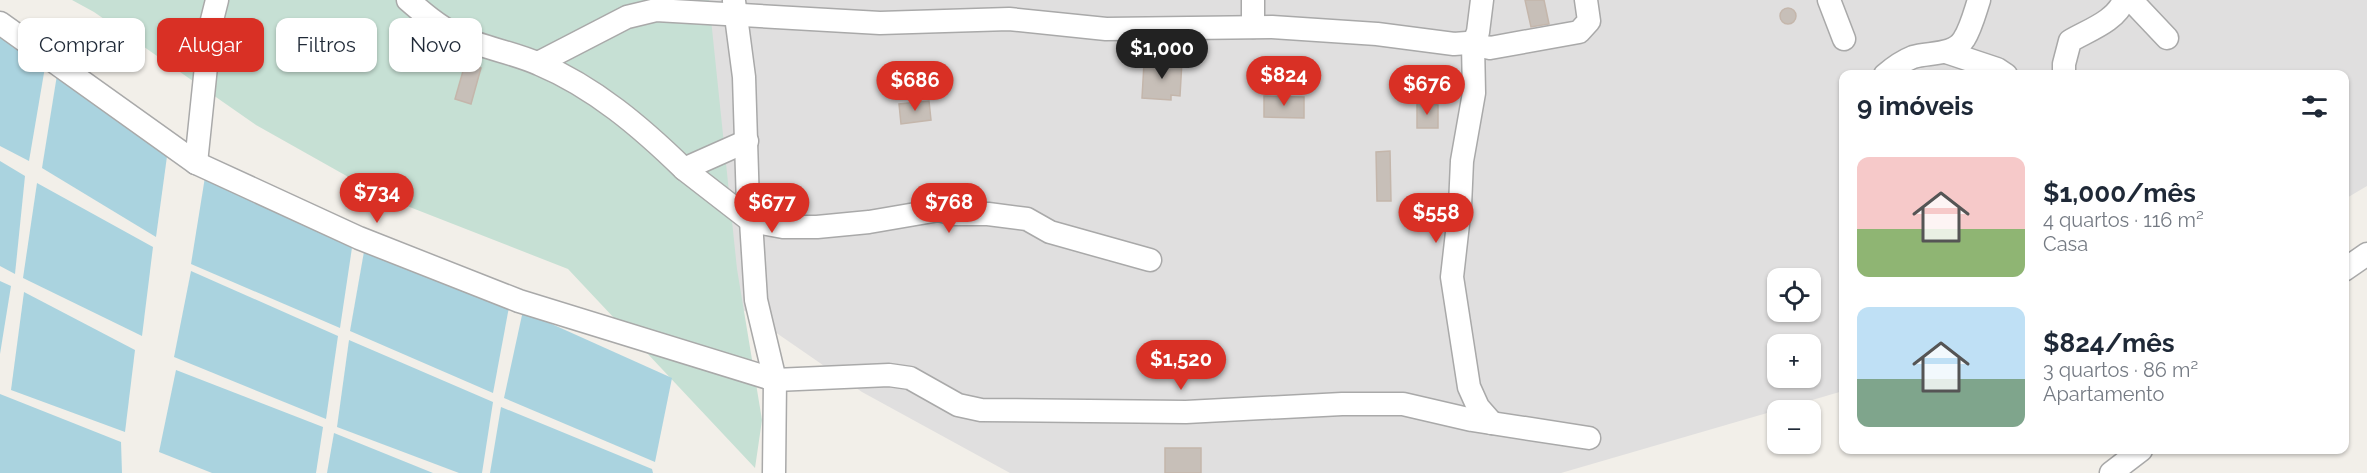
<!DOCTYPE html>
<html lang="pt">
<meta charset="utf-8">
<style>
:root{--surface:#fff;--page:#f2f2f3;--text:#1f2937;--muted:#747a83;--accent:#d93025}
body{margin:0;font-family:Raleway,sans-serif;background:var(--page);color:var(--text);height:100vh;display:flex;flex-direction:column;font-size:22px;white-space:nowrap}
*{box-sizing:border-box;margin:0}
p{font-size:20px;color:var(--muted)}
.icon{flex:none;width:33px;height:33px;fill:none;stroke:currentColor;stroke-width:2;stroke-linecap:round;stroke-linejoin:round}
.map{position:relative;flex:1;overflow:hidden}
.details{position:absolute;left:1839px;top:70px;width:510px;height:384px;display:flex;flex-direction:column;background:var(--surface);border-radius:12px;box-shadow:0 2px 4px #0004}
.details>*{flex:none}
.hud{position:absolute;left:18px;top:18px;width:570px;height:54px;display:flex;gap:12px}
.buttons{position:absolute;left:1767px;top:268px;display:grid;gap:12px}
.buttons a{display:grid;place-items:center;width:54px;height:54px;border-radius:12px;background:var(--surface);box-shadow:0 2px 4px #0004;font-size:30px}
.price{position:absolute;translate:-50% -51px;padding:0 14px;border-radius:21px;background:var(--accent);color:#fff;font-size:20px;line-height:39px;filter:drop-shadow(0 2px 3px #0008)}
.price::after{content:'';position:absolute;left:50%;top:36px;width:18px;height:14px;margin-left:-9px;background:inherit;clip-path:polygon(0 0,100% 0,50% 100%)}
.price.on{background:#222;color:#fff}
ul{padding:0;list-style:none}
li{display:flex;align-items:center;gap:18px;height:150px;padding:0 18px}
li span{display:grid;place-items:center;flex:none;width:168px;height:120px;border-radius:12px;color:#555}
li>.icon{margin-inline-start:auto}
span .icon{width:72px;height:72px;fill:#fffc;stroke-width:1}
li b{font-size:26px}
h2{display:flex;justify-content:space-between;align-items:center;height:72px;padding:0 18px;font-size:26px}
.pill{padding:0 21px;border-radius:12px;background:var(--surface);box-shadow:0 2px 4px #0004;font-size:21px;line-height:54px}
.pill.on{background:var(--accent);color:#fff}
.map>svg:first-child{display:block}
.residential{fill:#e0dfdf;fill-rule:evenodd}
.wetland{fill:#c6e0d4}
.water{fill:#aad3df}
.building{fill:#c7bfb8;stroke:#c4b6ab;stroke-width:1.5}
.lines{fill:none;stroke-linecap:round;stroke-linejoin:round}
.minor-casing{stroke:#a9a9a9;stroke-width:25}
.minor{stroke:#fff;stroke-width:22}
</style>
<div class="map">
<svg width="2367" height="473" viewBox="0 0 2367 473">
<rect width="100%" height="100%" fill="#f2efe9"/>
<path class="residential" d="M294,0H2367V186L2345,199L2344,75H1844L1843,391L1561,473H1010L862,392ZM1778,279H1810V312H1778ZM1778,345H1810V378H1778Z"/>
<polygon class="wetland" points="72,0 709,0 737,269 762,420 755,468 568,269 384,197 256,125 94,12"/>
<g class="water">
<polygon points="0,36 45,67 29,161 0,146"/>
<polygon points="57,75 168,149 156,237 42,168"/>
<polygon points="0,161 25,176 15,274 0,266"/>
<polygon points="205,177 353,241 340,328 191,264"/>
<polygon points="37,183 153,247 142,336 23,278"/>
<polygon points="365,246 509,307 493,393 350,331"/>
<polygon points="191,271 338,336 326,419 174,357"/>
<polygon points="0,281 11,286 0,354"/>
<polygon points="24,292 135,350 125,432 11,390"/>
<polygon points="525,312 672,378 655,462 504,398 522,315"/>
<polygon points="349,340 493,402 482,473 459,473 337,427"/>
<polygon points="176,370 323,427 316,473 212,473 159,452"/>
<polygon points="0,394 121,442 122,473 0,473"/>
<polygon points="501,407 652,469 653,473 490,473"/>
<polygon points="334,433 433,473 327,473"/>
</g>
<g class="building">
<polygon points="1525,0 1544,0 1549,24 1531,27"/>
<circle cx="1788" cy="16" r="8"/>
<polygon points="1154,60 1182,61 1180,96 1171,95 1171,100 1142,98 1144,63 1153,64"/>
<polygon points="465,64 481,68 471,104 455,99"/>
<polygon points="1264,96 1304,97 1304,118 1264,117"/>
<polygon points="929,101 931,120 901,124 899,104"/>
<polygon points="1417,102 1438,105 1438,128 1417,128"/>
<polygon points="1390,151 1391,201 1377,201 1376,152"/>
<rect x="1165" y="448" width="36" height="25"/>
</g>
<g class="lines">
<defs>
<g id="minor">
<path d="M408,0C423,13 438,26 456,35C482,48 512,52 539,64C594,87 641,127 684,169L747,141"/>
<polyline points="1253,0 1253,27"/>
<polyline points="1482,0 1478,32 1473,44 1474,93 1462,161 1460,206 1452,277 1469,387 1478,407 1492,423"/>
<polyline points="1829,0 1844,39"/>
<polyline points="2131,0 2167,38"/>
<polyline points="734,1 744,77 748,205 751,221 756,300 775,380 774,473"/>
<polyline points="0,23 196,163 359,238 519,301 775,380 889,375 910,378 958,405 981,410 1186,412 1342,404 1403,404 1472,420 1589,438"/>
<polyline points="1946,52 1997,69 2006,75"/>
<polyline points="538,63 627,17 656,10 880,23 1009,19 1106,29 1272,27 1377,34 1454,44 1467,43 1490,48 1579,32 1589,21 1586,0"/>
<path d="M1885,75C1893,68 1903,61 1913,57C1929,52 1954,56 1964,39C1971,28 1975,12 1979,0"/>
<path d="M2064,75V64L2070,41C2089,30 2116,21 2124,0"/>
<polyline points="196,163 210,28 217,0"/>
<polyline points="684,169 751,221 783,227 817,227 869,222 939,210 955,214 988,214 1027,219 1050,232 1150,260"/>
<polyline points="2344,270 2367,254"/>
<polyline points="2111,473 2141,450"/>
</g>
</defs>
<use href="#minor" class="minor-casing"/>
<use href="#minor" class="minor"/>
</g>
</svg>
<div class="buttons">
<a><svg class="icon" aria-label="locate" viewBox="0 0 24 24"><circle cx="12" cy="12" r="6"/><path d="M12 2v4M12 18v4M2 12h4M18 12h4"/></svg></a>
<a>+</a>
<a>−</a>
</div>
<b class="price on" style="left:1162px;top:80px">$1,000</b>
<b class="price" style="left:1284px;top:107px">$824</b>
<b class="price" style="left:915px;top:112px">$686</b>
<b class="price" style="left:1427px;top:116px">$676</b>
<b class="price" style="left:377px;top:224px">$734</b>
<b class="price" style="left:772px;top:234px">$677</b>
<b class="price" style="left:949px;top:234px">$768</b>
<b class="price" style="left:1436px;top:244px">$558</b>
<b class="price" style="left:1181px;top:391px">$1,520</b>
<div class="hud">
<a class="pill">Comprar</a>
<a class="pill on">Alugar</a>
<a class="pill">Filtros</a>
<a class="pill">Novo</a>
</div>
<section class="details">
<h2>9 imóveis<svg class="icon" aria-label="filters" viewBox="0 0 24 24"><path d="M4 7h16M4 17h16"/><circle cx="9" cy="7" r="2"/><circle cx="15" cy="17" r="2"/></svg></h2>
<ul>
<li><span style="background:linear-gradient(#f6c9c9 60%,#8fb573 0)"><svg class="icon" aria-label="home" viewBox="0 0 24 24"><path d="M3 11l9-7 9 7M6 9v11h12V9"/></svg></span><div><b>$1,000/mês</b><p>4 quartos · 116 m²</p><p>Casa</p></div></li>
<li><span style="background:linear-gradient(#bfe0f5 60%,#7fa58c 0)"><svg class="icon" aria-label="home" viewBox="0 0 24 24"><path d="M3 11l9-7 9 7M6 9v11h12V9"/></svg></span><div><b>$824/mês</b><p>3 quartos · 86 m²</p><p>Apartamento</p></div></li>
</ul>
</section>
</div>
